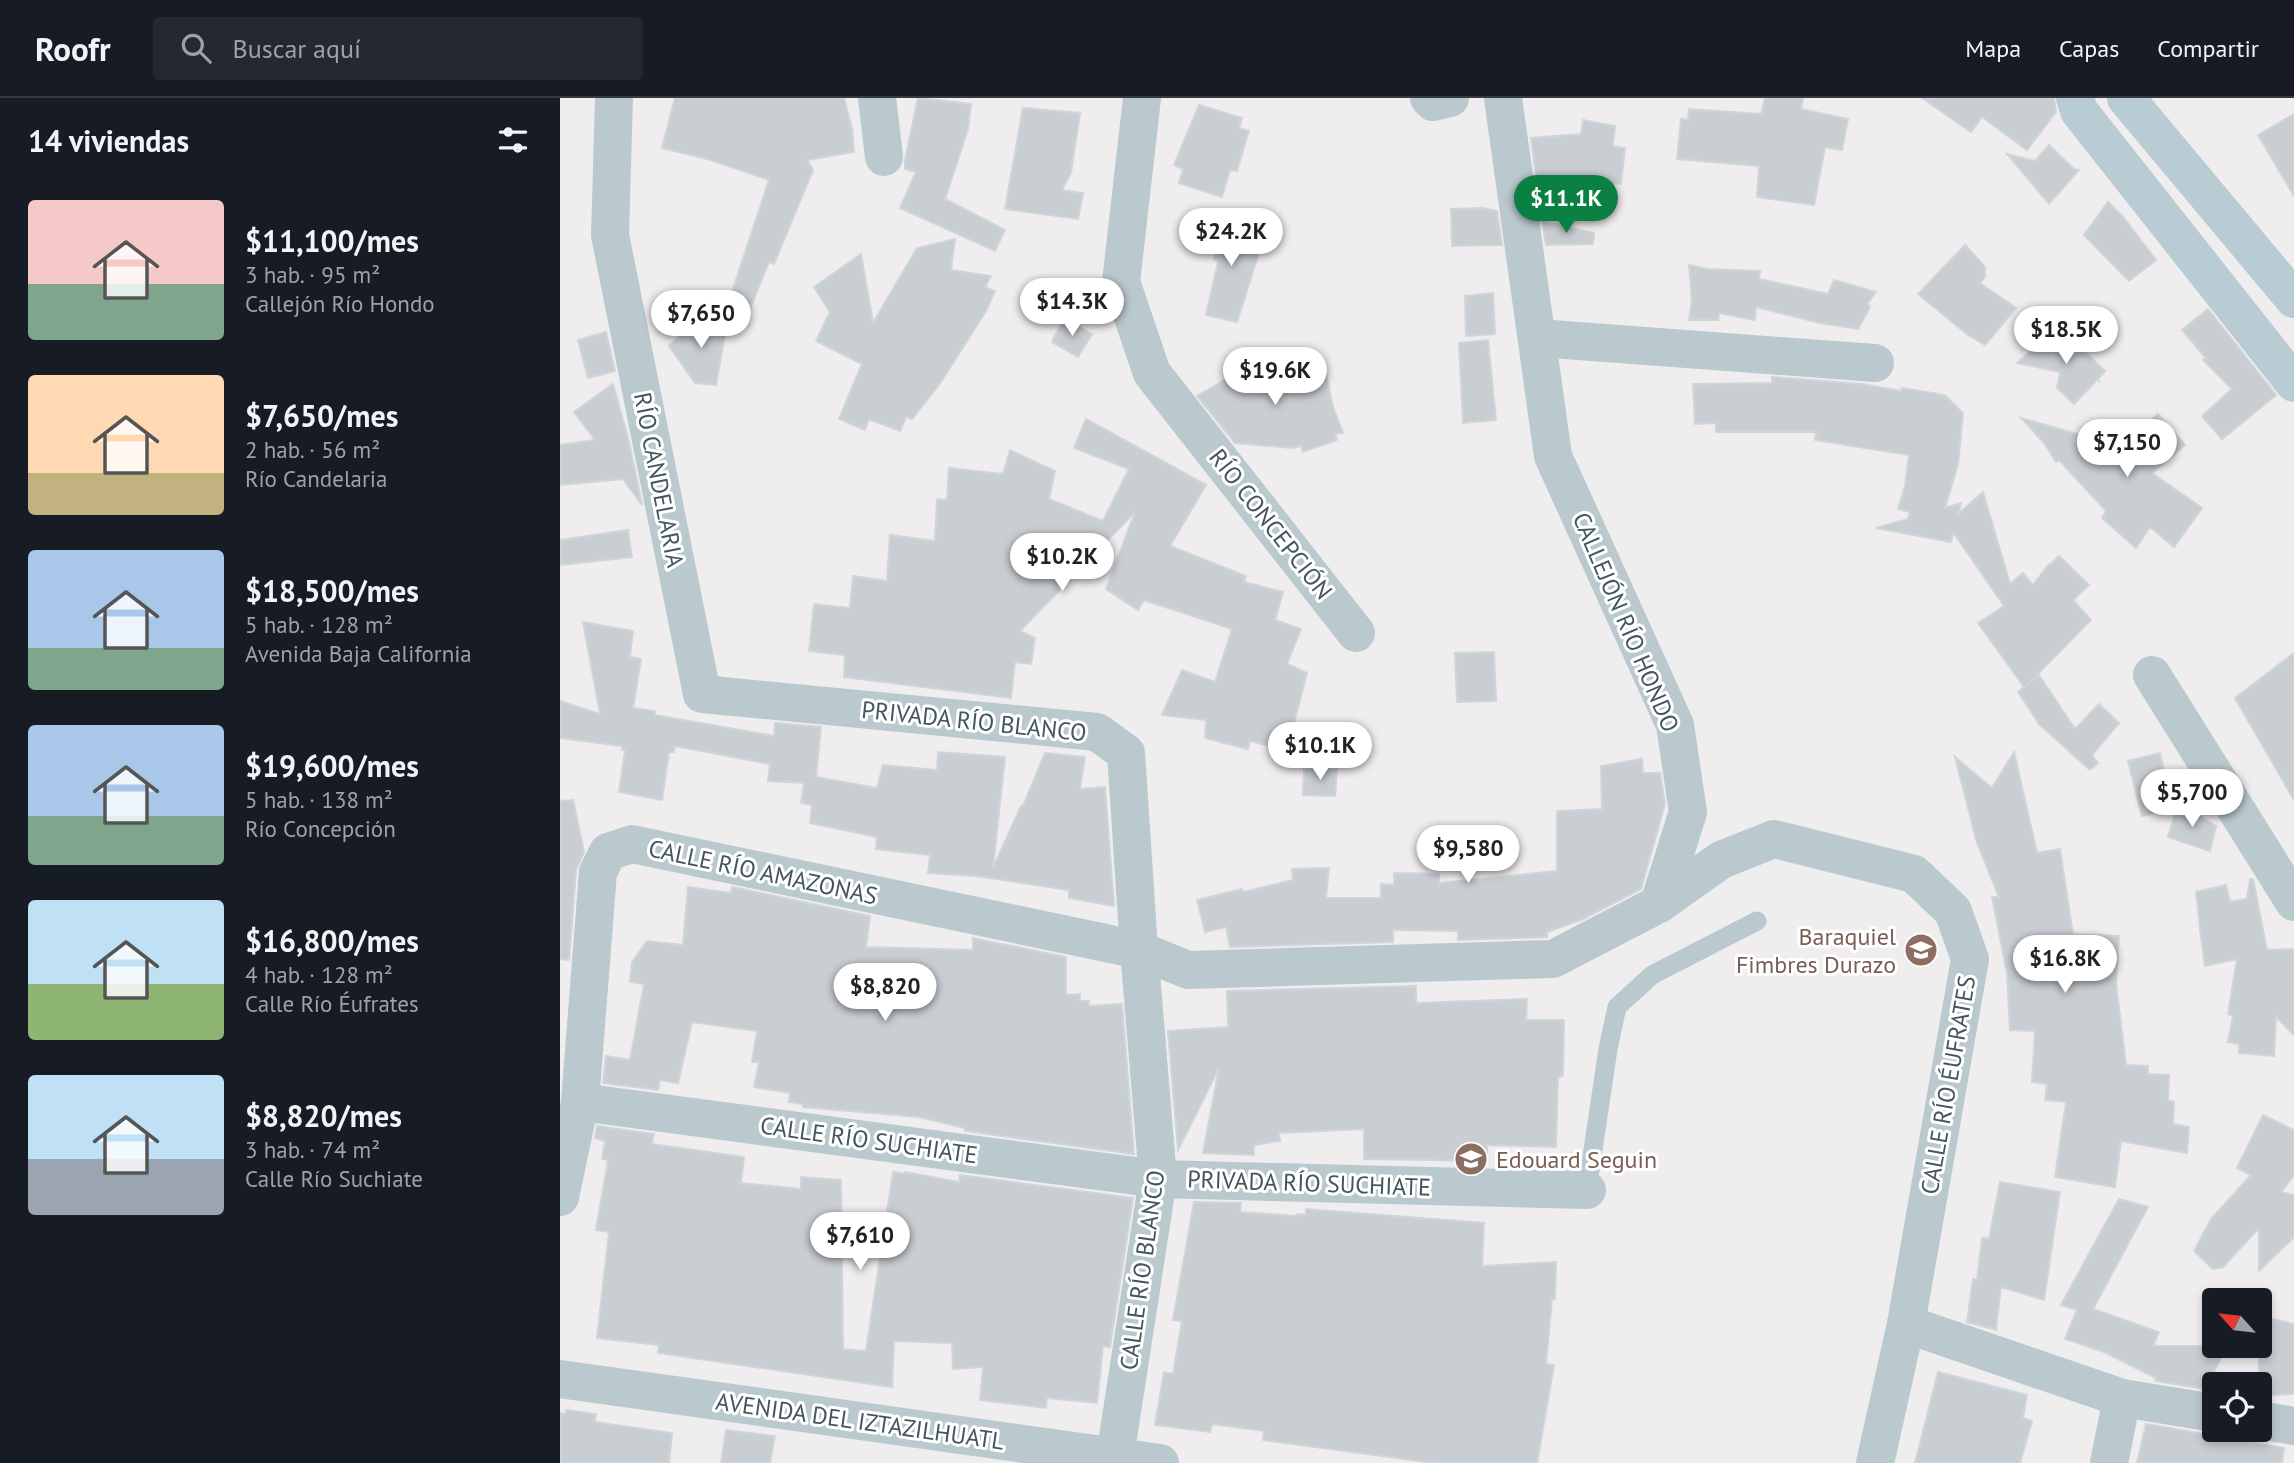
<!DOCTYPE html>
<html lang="es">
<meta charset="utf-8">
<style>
:root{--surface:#171b24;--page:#242831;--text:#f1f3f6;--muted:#9ea1a6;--line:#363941;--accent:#0b8043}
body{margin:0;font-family:"PT Sans",sans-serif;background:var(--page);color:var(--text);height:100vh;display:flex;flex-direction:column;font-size:26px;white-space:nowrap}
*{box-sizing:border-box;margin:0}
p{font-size:23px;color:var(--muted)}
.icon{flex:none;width:38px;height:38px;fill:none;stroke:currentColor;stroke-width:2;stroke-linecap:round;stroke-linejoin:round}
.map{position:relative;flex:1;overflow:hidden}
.side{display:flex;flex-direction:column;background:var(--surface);width:560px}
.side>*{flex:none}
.needle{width:46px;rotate:297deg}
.buttons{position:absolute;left:1642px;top:1190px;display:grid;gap:14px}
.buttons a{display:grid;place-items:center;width:70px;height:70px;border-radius:7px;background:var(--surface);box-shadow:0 4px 10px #0003;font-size:35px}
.price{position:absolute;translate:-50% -60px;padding:0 16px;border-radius:24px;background:#fff;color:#222;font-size:23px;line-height:46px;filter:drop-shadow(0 2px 4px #0008)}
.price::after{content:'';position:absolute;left:50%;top:42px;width:21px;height:16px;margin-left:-10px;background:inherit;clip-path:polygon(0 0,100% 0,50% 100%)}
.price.selected{background:var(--accent);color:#fff}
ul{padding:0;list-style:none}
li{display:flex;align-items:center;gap:21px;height:175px;padding:0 28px}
li span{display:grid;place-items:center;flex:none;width:196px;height:140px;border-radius:7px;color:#555}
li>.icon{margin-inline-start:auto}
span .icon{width:84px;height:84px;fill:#fffc;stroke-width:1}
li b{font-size:30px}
h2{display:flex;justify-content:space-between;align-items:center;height:84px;padding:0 28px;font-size:30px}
header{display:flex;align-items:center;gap:42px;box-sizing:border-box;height:98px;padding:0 35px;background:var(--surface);border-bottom:2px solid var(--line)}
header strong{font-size:33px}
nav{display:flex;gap:38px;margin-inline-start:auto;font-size:24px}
.search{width:490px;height:63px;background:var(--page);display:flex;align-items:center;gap:18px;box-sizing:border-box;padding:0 24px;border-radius:7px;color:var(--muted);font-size:26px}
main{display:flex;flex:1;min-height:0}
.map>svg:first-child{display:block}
.building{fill:#c9ced3;stroke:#d0d5da;stroke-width:2}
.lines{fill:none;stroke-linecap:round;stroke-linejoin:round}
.lane{stroke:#bac9ce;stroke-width:19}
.street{stroke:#bac9ce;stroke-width:38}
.secondary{stroke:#b9cbd3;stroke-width:38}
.labels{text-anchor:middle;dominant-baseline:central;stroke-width:6;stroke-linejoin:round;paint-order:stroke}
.street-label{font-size:24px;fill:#44565c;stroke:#fff}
.education-label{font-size:24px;fill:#785e54;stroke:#fff;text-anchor:end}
</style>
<header>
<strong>Roofr</strong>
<div class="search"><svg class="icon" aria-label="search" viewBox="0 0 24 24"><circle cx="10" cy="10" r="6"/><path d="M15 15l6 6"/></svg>Buscar aquí</div>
<nav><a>Mapa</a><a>Capas</a><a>Compartir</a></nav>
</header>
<main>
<section class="side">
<h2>14 viviendas<svg class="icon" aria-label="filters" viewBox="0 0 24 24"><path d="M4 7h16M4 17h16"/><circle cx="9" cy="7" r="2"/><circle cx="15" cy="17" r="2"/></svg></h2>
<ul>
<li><span style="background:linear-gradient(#f6c9c9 60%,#7fa58c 0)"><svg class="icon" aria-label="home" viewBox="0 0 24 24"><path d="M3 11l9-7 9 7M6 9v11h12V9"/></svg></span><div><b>$11,100/mes</b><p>3 hab. · 95 m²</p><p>Callejón Río Hondo</p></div></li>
<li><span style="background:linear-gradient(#ffd9b3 70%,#c2b280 0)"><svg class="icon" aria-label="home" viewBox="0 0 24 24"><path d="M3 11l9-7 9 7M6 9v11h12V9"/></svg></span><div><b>$7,650/mes</b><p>2 hab. · 56 m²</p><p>Río Candelaria</p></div></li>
<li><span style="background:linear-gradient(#a9c7e8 70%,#7fa58c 0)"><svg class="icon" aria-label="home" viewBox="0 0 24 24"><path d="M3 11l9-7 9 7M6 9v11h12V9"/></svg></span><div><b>$18,500/mes</b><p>5 hab. · 128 m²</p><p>Avenida Baja California</p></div></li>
<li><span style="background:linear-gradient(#a9c7e8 65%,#7fa58c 0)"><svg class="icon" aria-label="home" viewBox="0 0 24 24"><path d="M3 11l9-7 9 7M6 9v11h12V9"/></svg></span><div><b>$19,600/mes</b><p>5 hab. · 138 m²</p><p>Río Concepción</p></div></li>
<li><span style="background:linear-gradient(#bfe0f5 60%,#8fb573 0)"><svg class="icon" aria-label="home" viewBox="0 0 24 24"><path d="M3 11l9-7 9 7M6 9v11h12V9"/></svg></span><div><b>$16,800/mes</b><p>4 hab. · 128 m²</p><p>Calle Río Éufrates</p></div></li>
<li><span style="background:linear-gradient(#bfe0f5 60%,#9aa5b1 0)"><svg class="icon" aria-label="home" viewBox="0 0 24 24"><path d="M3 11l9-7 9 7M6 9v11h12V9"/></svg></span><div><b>$8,820/mes</b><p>3 hab. · 74 m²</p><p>Calle Río Suchiate</p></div></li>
</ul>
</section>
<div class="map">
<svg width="1734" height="1365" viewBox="0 0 1734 1365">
<rect width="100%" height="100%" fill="#f0edee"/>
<g class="building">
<polygon points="115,0 284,0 292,31 294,54 247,62 253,72 214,166 209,164 189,213 168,206 209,82 147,61 102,50"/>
<polygon points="358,0 411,6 408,31 385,101 445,132 435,153 340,110 356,74 345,71 345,62"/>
<polygon points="1205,0 1243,0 1241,11 1288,21 1282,52 1265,49 1254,107 1197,99 1199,68 1117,61 1121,21 1128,22 1129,11 1201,16"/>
<polygon points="1362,0 1494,0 1496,14 1467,52 1422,19 1411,34"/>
<polygon points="639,7 682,20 679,30 689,33 677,73 670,72 662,99 619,85 623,71 614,67"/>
<polygon points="463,10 520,15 511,75 502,92 523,95 518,121 445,111"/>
<polygon points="1734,16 1734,98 1698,37"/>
<polygon points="1023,22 1055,28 1053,48 1065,50 1061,86 976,78 971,40 1021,36"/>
<polygon points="1489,47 1514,71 1519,72 1489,106 1447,56 1475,63"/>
<polygon points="1548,104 1563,119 1596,162 1569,183 1524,137"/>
<polygon points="923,110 937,113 942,147 892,148 891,111"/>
<polygon points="664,119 703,142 677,224 646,217 658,164 654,161 655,154 643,144"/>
<polygon points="982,123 1034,135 1033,146 986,147"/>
<polygon points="395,141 391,172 431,178 425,189 435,193 426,213 381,284 352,321 346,319 340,333 309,321 305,332 279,321 302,266 256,243 270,214 254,189 301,156 313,225 357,150"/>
<polygon points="1405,147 1425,169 1425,179 1420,185 1456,210 1425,247 1408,237 1358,196"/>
<polygon points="1129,167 1147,171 1200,173 1199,181 1268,196 1274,182 1316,194 1307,206 1310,209 1298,231 1260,225 1196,209 1195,222 1159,215 1158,222 1129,222 1132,203"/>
<polygon points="933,195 935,236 906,238 905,198"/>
<polygon points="1648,211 1716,297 1662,341 1642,318 1672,291 1643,262 1646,260 1622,232"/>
<polygon points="504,220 532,236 518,259 492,244"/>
<polygon points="137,222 167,225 156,287 135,285 109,248"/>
<polygon points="46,234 55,273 28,280 18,242"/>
<polygon points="1490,236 1505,250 1513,242 1545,273 1538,281 1539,283 1537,282 1514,306 1497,290 1500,274 1457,265"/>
<polygon points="928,242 936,322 903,325 899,245"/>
<polygon points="694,265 765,271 773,309 783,335 775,336 777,342 743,354 741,348 732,350 675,345 637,298"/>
<polygon points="1212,279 1302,286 1341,293 1342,290 1379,296 1386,298 1403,315 1398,366 1385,410 1401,405 1398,416 1423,394 1450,486 1463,475 1473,487 1489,466 1490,467 1499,458 1529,487 1513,502 1531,522 1467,587 1479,577 1515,631 1539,606 1559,625 1532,657 1538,665 1530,672 1479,626 1458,594 1464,589 1418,525 1444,508 1393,434 1391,444 1316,430 1348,421 1350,414 1338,411 1345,388 1349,357 1255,342 1256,334 1156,334 1156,325 1135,326 1133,286 1212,285"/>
<polygon points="53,286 69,344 82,407 63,381 0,387 0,347 35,342 14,314"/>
<polygon points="1598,316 1625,347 1592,375 1642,410 1614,449 1590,429 1576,450 1542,420 1546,413 1499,362 1496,364 1484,345 1461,320 1535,341 1550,360"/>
<polygon points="526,321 646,387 610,448 686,478 684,484 723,494 715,522 741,531 727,566 747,575 727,652 690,643 688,651 645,640 646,622 602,617 622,572 655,584 672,531 584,502 578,512 546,491 575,414 460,533 475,540 471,566 455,564 451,600 284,579 285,557 249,553 254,506 290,510 293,478 327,483 330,437 375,443 377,401 387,402 389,370 443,376 450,352 495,373 489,401 543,423 569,371 514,350"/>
<polygon points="68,432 72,459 0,467 0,442"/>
<polygon points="23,524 73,533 70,559 81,561 73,610 95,613 95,617 214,638 215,625 261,629 256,679 317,690 323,667 377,672 378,654 445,659 433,770 461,708 463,708 485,655 525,659 520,691 545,689 554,808 509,800 509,792 416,778 368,775 370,757 316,751 317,739 250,725 252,707 241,705 244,685 208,683 210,666 115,648 114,654 109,654 102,702 59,694 65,652 62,652 62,648 0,640 0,603 40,616"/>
<polygon points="934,554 936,603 897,604 895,555"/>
<polygon points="1734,555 1734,702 1675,600"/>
<polygon points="1454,654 1477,755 1500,751 1513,836 1559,838 1556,885 1566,967 1588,968 1588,976 1609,977 1608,1002 1614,1004 1613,1026 1629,1029 1627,1055 1561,1043 1555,1089 1495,1079 1506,1004 1485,1002 1487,986 1472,984 1475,933 1450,932 1447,875 1432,799 1439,799 1417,745 1395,659 1432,690"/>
<polygon points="1600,655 1612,711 1582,718 1568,663"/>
<polygon points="1082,661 1083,675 1100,675 1105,706 1081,791 1023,821 987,834 987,839 898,842 898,833 833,832 833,844 670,849 666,829 645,834 637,802 682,791 683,794 733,782 732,771 769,770 766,800 821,800 821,786 834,787 834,775 879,776 879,785 997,773 997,713 1042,711 1041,668"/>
<polygon points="744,670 777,671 775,698 743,697"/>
<polygon points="13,702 24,754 16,772 9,862 0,861 0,703"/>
<polygon points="1618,705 1656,728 1650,753 1608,739"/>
<polygon points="1690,781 1693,781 1707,852 1734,851 1734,937 1716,919 1714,958 1679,955 1679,946 1668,944 1673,918 1668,916 1677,861 1645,868 1641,839 1636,794 1666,787 1670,804 1687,801"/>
<polygon points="128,789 171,795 172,789 310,818 306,849 413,852 413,840 506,859 506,897 520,896 520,903 529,903 529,908 562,906 574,1056 405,1033 405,1030 359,1019 243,1009 243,1006 229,1004 230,995 194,989 199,964 192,964 197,933 132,924 118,985 100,982 98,992 43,985 46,958 70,962 84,886 70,884 72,864 87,843 123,847"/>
<polygon points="856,888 856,905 967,901 966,922 1004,922 1003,978 998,979 996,1049 927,1047 927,1063 804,1061 804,1031 719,1035 720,1043 694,1047 694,1057 643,1055 659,970 618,1052 608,933 668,929 667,893"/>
<polygon points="1703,1017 1734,1032 1734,1077 1721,1094 1734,1097 1734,1139 1699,1173 1699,1130 1663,1169 1653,1171 1634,1153 1651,1121 1691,1077 1677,1070"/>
<polygon points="37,1028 94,1036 92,1046 184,1059 181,1085 241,1091 241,1079 281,1082 283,1251 306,1253 333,1074 345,1076 345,1074 399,1084 400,1077 573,1100 550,1249 543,1248 537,1305 487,1300 486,1310 420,1302 423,1269 393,1271 392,1245 334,1243 332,1289 98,1255 99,1247 37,1240 49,1134 36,1132 48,1062 42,1061 45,1043 35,1040"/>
<polygon points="1440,1084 1500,1094 1484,1202 1441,1189 1436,1232 1407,1224 1413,1181 1420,1182 1417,1181 1422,1140 1429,1141"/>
<polygon points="1559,1101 1588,1109 1533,1211 1599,1234 1593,1248 1667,1248 1645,1291 1595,1283 1596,1280 1544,1254 1505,1241 1517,1212 1501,1207"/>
<polygon points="634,1104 681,1105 680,1114 737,1118 737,1116 746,1117 746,1111 924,1125 922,1168 996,1164 995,1201 992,1201 986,1266 994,1267 977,1365 874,1365 703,1342 704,1333 652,1326 650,1334 595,1327 604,1274 613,1276 622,1223 613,1222"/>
<polygon points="1699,1218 1734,1226 1734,1296 1699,1298"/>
<polygon points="1378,1274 1467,1297 1463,1320 1472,1323 1460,1365 1355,1365"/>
<polygon points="6,1312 36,1316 35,1324 112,1335 109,1365 0,1365 0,1315 6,1316"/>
<polygon points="1586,1326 1724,1350 1722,1365 1577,1365"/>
<polygon points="166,1332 215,1338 210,1365 161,1365"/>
</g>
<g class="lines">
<polyline class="lane" points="1027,1092 1048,951 1057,909 1092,877 1197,823"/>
<g class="street">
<polyline points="54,0 50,137 142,596 537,634 566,655 579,852 598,1081 554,1365"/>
<polyline points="317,0 324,59"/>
<polyline points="582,0 561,184 592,275 796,535"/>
<polyline points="869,0 873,4 890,0"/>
<polyline points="978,240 1315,265"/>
<polyline points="1592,577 1734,804"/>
<polyline points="1099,806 1161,762 1214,741 1354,776 1393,813 1410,861 1346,1226 1315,1365"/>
<polyline points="20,1004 598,1081 1027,1092"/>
<polyline points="0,1099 20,1004 38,774 48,754 72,746 579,852 628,872 993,861 1099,806 1128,714 1115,627 993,358 943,0"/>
<polyline points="1346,1226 1562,1300 1654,1315"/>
<polyline points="0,1281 600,1365"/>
<polyline points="1699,1322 1734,1328"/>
<polyline points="1549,1365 1562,1300"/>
</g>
<g class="secondary">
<polyline points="1515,0 1519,13 1734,285"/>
<polyline points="1566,0 1734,201"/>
</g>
</g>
<defs>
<symbol id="school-disc" viewBox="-11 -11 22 22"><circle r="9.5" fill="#8d6e63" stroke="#fff"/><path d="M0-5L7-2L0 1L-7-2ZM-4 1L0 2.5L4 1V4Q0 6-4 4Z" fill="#fff"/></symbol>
</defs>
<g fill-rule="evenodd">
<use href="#school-disc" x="1342" y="833" width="38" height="38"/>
<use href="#school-disc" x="892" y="1042" width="38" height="38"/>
</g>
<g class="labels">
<g class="street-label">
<text transform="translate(99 382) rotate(79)">RÍO CANDELARIA</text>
<text transform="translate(711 426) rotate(52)">RÍO CONCEPCIÓN</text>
<text transform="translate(1066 524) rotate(67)">CALLEJÓN RÍO HONDO</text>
<text transform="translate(414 623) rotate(6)">PRIVADA RÍO BLANCO</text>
<text transform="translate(203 774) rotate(12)">CALLE RÍO AMAZONAS</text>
<text transform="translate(1388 987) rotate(-80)">CALLE RÍO ÉUFRATES</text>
<text transform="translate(309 1042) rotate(8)">CALLE RÍO SUCHIATE</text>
<text transform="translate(749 1085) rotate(2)">PRIVADA RÍO SUCHIATE</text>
<text transform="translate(582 1172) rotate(-82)">CALLE RÍO BLANCO</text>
<text transform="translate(300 1323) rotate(8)">AVENIDA DEL IZTAZILHUATL</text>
</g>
<g class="education-label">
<text x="1336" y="838">Baraquiel<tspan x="1336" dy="28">Fimbres Durazo</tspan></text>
<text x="936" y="1061" text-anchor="start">Edouard Seguin</text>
</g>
</g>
</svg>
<div class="buttons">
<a><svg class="needle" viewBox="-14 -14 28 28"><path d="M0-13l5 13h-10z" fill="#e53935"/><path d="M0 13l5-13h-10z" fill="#9ea1a6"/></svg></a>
<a><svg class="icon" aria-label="locate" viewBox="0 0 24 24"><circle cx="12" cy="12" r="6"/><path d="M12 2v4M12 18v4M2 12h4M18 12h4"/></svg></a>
</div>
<b class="price selected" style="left:1006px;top:137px">$11.1K</b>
<b class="price" style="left:671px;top:170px">$24.2K</b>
<b class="price" style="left:512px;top:240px">$14.3K</b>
<b class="price" style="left:141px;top:252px">$7,650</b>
<b class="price" style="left:1506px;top:268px">$18.5K</b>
<b class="price" style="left:715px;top:309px">$19.6K</b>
<b class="price" style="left:1567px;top:381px">$7,150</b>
<b class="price" style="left:502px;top:495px">$10.2K</b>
<b class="price" style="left:760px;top:684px">$10.1K</b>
<b class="price" style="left:1632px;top:731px">$5,700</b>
<b class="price" style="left:908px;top:787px">$9,580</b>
<b class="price" style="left:1505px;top:897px">$16.8K</b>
<b class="price" style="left:325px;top:925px">$8,820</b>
<b class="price" style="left:300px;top:1174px">$7,610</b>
</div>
</main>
